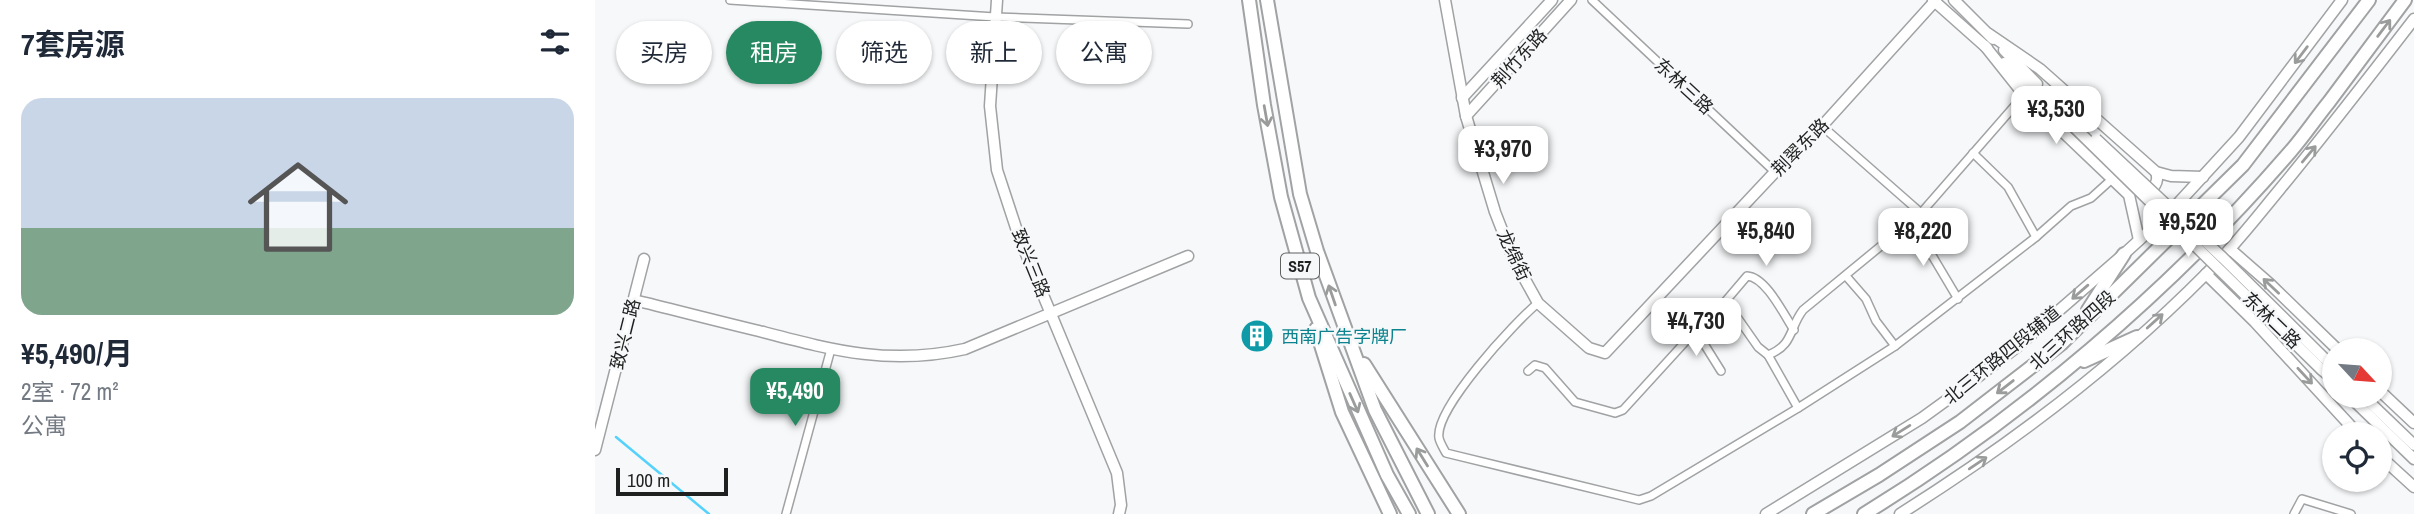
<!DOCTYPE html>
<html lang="zh">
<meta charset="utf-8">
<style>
:root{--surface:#fff;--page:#f6f6f7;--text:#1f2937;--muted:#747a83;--accent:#278962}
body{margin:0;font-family:"Archivo Narrow","Noto Sans SC",sans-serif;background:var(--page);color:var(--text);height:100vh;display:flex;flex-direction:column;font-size:26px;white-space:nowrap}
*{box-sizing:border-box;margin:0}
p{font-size:23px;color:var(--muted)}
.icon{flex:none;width:38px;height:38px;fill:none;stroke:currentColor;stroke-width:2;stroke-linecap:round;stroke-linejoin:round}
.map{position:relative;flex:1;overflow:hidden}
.drawer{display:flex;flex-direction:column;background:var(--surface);width:595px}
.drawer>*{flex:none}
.banner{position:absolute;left:21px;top:21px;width:665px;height:63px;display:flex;gap:14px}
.needle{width:46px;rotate:116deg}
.fabs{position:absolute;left:1727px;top:338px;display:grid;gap:14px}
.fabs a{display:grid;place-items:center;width:70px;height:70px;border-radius:50%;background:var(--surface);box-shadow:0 2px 5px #0004;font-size:35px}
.scale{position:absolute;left:21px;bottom:18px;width:112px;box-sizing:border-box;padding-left:7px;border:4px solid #1f2020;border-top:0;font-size:19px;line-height:24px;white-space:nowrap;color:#1f2020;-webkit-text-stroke:5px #f6f8f9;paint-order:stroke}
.price{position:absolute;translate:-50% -60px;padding:0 16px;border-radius:14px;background:#fff;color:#222;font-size:23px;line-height:46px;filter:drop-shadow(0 2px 4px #0008)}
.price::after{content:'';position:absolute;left:50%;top:42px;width:21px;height:16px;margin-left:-10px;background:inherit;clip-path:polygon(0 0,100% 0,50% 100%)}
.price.current{background:var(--accent);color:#fff}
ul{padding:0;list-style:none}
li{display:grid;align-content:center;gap:14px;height:371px;padding:0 21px}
li span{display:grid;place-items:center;height:217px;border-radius:21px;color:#555}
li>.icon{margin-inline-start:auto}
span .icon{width:126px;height:126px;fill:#fffc;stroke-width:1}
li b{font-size:30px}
h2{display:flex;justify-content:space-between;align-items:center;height:84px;padding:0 21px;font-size:30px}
.tag{padding:0 24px;border-radius:32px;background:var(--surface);box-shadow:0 2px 5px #0004;font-size:24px;line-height:63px}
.tag.current{background:var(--accent);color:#fff}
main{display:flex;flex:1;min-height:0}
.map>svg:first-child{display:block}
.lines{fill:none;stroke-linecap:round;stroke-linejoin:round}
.stream{stroke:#54d2fc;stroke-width:2.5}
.street-casing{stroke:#a0a2a3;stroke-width:10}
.secondary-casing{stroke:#a0a2a3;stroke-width:13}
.highway-casing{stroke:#a0a2a3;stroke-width:16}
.street{stroke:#fff;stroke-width:7}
.secondary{stroke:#fff;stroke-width:10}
.highway{stroke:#fff;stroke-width:12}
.secondary-bridge-casing{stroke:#a0a2a3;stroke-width:13;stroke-linecap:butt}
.secondary-bridge{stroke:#fff;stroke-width:10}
.oneway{stroke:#9a9b9b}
.labels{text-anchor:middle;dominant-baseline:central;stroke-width:5;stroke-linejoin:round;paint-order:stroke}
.shield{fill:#f6f8f9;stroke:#606161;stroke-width:2}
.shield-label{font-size:16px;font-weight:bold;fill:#1f2020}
.street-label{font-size:18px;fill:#1f2020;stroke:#f6f8f9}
.culture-label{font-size:18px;fill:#0d838f;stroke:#f6f8f9;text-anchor:start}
</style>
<main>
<section class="drawer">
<h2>7套房源<svg class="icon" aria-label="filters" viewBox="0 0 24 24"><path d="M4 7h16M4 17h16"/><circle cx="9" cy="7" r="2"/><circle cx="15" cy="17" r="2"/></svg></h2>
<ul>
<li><span style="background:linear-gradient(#c9d6e8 60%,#7fa58c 0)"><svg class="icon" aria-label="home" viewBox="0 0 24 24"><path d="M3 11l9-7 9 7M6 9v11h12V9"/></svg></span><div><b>¥5,490/月</b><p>2室 · 72 m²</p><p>公寓</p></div></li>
</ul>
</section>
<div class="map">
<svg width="1819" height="514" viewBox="0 0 1819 514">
<rect width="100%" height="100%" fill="#f6f8f9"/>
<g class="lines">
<polyline class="stream" points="21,437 114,514"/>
<defs>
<g id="street">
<polyline points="135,0 400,17 593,24"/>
<polyline points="997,0 1180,172"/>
<polyline points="1227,126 1326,213 1429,95"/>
<polyline points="1312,225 1338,257 1363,299"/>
<polyline points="1441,237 1476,206 1496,198 1517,179"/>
<polyline points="1251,276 1271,299 1281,321 1300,346"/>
<path d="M943,303C920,322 839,409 844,438C845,443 849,449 851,453L1044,500L1056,496L1203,408L1300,346L1441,237L1413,187L1378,153"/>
<path d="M1129,303L1152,276C1171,277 1189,315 1199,330"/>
<polyline points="1101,331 1126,371"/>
<polyline points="1173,355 1203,408"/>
<path d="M933,371L940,365L950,368L980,402L1020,413L1028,410L1123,306L1129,303L1135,307L1163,347L1173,355C1199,345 1194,328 1208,310L1326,213"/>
<polyline points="191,514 236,349"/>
<polyline points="1699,514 1707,499 1756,514"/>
</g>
<g id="secondary">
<polyline points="402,0 395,106 402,170 424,237 522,473 526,505 524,514"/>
<polyline points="850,0 871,116 900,212 918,258 943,303 994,348 1010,353 1180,172 1227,126 1341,0"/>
<polyline points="1338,0 1392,48"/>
<polyline points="1359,0 1398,39"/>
<polyline points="1394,34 1445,69 1561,172 1576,176 1608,177"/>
<polyline points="1390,46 1429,95 1534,195 1544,240"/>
<polyline points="1409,50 1442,84"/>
<polyline points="1409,63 1479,127"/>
<polyline points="867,98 957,0"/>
<polyline points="871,116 976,0"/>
<path d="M1549,195C1558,190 1565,182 1561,172"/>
<polyline points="1635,249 1675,284 1743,350"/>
<polyline points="1611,274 1660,322 1763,434"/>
<path d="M39,300C80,310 122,321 164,331C237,350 294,366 370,349L593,256"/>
<polyline points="1727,370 1740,381"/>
<polyline points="1785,391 1819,423"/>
<polyline points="1754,396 1819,459"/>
<polyline points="1768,396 1819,445"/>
<polyline points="0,450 49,259"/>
<polyline points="1785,456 1819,487"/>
<polyline points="1171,514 1327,418 1367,389 1423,346 1529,254 1576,211 1644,137 1747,0"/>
<path d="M1305,514C1416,444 1520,366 1612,273C1639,247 1661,218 1685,189C1731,133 1775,76 1819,19"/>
</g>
<g id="highway">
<polyline points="654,0 669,105 686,197 714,298 792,475 814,514"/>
<polyline points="672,0 705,194 722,251 780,410 833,514"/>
<polyline points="1493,310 1529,254"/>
<polyline points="721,329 747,412 795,514"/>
<polyline points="1489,361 1542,337"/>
<polyline points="769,364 864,514"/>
<polyline points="1218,514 1284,475 1365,422 1466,344 1648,165 1774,0"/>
<path d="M1269,514C1425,419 1576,290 1695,152C1709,136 1721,118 1734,102C1759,68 1785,34 1810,0"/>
</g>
</defs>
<use href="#street" class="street-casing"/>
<use href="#secondary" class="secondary-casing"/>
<use href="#highway" class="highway-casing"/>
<use href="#street" class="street"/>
<use href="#secondary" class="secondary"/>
<use href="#highway" class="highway"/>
<defs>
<g id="secondary-bridge">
<polyline points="1479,127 1727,370"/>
<polyline points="1501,139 1628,258 1733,362"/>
</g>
</defs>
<use href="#secondary-bridge" class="secondary-bridge-casing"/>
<use href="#secondary-bridge" class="secondary-bridge"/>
</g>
<defs><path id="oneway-shaft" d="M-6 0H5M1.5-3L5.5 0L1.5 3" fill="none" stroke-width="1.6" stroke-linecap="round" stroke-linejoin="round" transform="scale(1.75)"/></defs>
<g class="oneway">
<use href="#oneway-shaft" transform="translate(1789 28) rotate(-53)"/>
<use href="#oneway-shaft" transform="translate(1706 55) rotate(127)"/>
<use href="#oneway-shaft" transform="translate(671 116) rotate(80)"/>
<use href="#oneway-shaft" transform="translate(1714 154) rotate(-50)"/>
<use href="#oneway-shaft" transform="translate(1676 286) rotate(-137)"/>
<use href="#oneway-shaft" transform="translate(1485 292) rotate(139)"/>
<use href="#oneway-shaft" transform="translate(737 295) rotate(-109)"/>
<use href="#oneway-shaft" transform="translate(1560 321) rotate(-42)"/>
<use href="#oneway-shaft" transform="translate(1710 376) rotate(47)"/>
<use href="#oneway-shaft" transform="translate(1410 387) rotate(142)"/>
<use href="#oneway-shaft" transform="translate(759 403) rotate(66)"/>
<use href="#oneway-shaft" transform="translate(1306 431) rotate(148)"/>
<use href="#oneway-shaft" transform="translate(827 457) rotate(-122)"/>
<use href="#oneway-shaft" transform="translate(1383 463) rotate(-34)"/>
</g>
<defs>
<symbol id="building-disc" viewBox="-11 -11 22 22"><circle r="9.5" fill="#0f9aa8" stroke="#f6f8f9"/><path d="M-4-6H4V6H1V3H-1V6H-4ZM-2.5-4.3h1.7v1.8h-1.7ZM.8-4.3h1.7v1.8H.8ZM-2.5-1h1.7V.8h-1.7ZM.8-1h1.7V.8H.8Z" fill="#fff"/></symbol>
</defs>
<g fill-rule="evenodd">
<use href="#building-disc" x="643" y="317" width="38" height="38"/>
</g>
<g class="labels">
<rect class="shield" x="686" y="253.5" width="38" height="25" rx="5"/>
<g class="shield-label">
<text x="705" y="266">S57</text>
</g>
<g class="street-label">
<text transform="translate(924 58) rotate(-48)">荆竹东路</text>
<text transform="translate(1089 86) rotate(43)">东林三路</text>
<text transform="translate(1205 147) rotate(-45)">荆翠东路</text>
<text transform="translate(919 255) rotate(65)">龙绵街</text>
<text transform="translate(436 263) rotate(68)">致兴三路</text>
<text transform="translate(1677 320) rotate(44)">东林二路</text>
<text transform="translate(1477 330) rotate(-42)">北三环路四段</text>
<text transform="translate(30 334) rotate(-76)">致兴二路</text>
<text transform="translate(1407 355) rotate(-39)">北三环路四段辅道</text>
</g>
<g class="culture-label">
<text x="686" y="336">西南广告字牌厂</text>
</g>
</g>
</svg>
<div class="fabs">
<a><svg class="needle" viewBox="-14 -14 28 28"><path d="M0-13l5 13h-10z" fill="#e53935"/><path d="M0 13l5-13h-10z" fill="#747a83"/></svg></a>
<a><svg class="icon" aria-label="locate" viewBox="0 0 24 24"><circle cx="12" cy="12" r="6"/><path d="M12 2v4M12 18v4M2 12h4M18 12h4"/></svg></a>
</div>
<div class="scale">100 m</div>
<b class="price" style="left:1461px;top:146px">¥3,530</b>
<b class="price" style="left:908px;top:186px">¥3,970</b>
<b class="price" style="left:1593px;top:259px">¥9,520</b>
<b class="price" style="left:1171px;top:268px">¥5,840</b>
<b class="price" style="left:1328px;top:268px">¥8,220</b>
<b class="price" style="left:1101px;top:358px">¥4,730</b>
<b class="price current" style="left:200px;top:428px">¥5,490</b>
<div class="banner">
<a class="tag">买房</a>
<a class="tag current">租房</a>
<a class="tag">筛选</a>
<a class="tag">新上</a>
<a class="tag">公寓</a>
</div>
</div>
</main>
